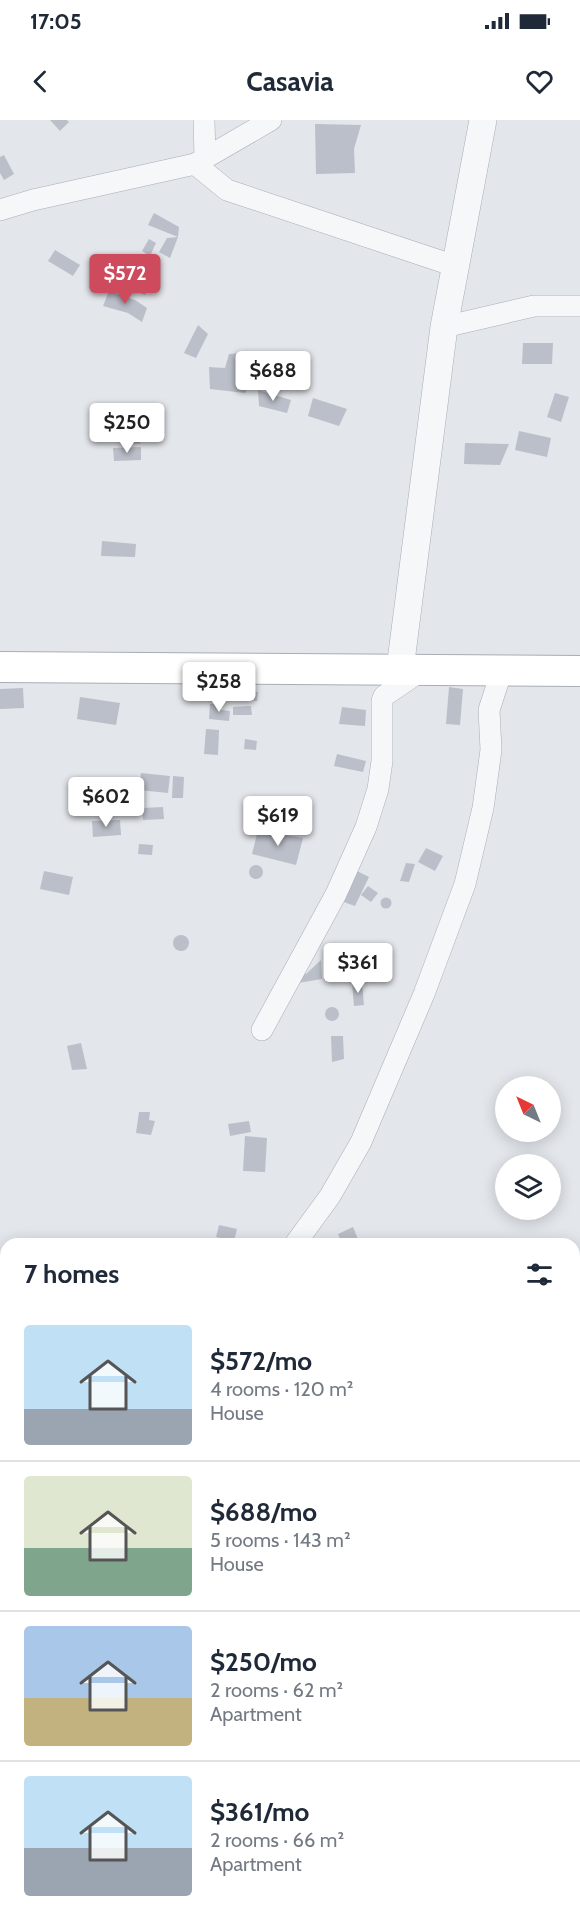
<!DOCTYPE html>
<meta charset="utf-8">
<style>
:root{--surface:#fff;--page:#f6f6f7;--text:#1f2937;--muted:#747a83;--line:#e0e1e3;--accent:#cd4b5c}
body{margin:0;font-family:Cabin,sans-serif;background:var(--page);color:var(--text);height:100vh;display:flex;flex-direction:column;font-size:22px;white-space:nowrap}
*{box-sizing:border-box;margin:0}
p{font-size:20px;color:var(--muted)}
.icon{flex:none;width:33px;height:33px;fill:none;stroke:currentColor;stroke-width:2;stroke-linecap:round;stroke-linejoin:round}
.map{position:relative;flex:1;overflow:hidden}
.panel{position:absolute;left:0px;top:1118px;width:580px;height:686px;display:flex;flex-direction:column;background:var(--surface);border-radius:18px 18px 0 0;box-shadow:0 3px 15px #0003}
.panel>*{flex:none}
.needle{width:39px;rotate:317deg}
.buttons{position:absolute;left:495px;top:956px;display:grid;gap:12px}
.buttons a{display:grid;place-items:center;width:66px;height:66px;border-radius:50%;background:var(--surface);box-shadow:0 3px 15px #0003;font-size:30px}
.price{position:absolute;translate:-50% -51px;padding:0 14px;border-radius:6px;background:#fff;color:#222;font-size:20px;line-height:39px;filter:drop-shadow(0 2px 3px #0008)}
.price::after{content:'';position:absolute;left:50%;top:36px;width:18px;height:14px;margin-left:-9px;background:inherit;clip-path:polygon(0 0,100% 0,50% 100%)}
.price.current{background:var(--accent);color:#fff}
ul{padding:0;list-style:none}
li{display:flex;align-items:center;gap:18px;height:150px;padding:0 24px}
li+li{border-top:2px solid var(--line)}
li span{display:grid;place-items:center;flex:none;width:168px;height:120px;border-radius:6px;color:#555}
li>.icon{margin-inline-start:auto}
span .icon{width:72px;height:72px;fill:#fffc;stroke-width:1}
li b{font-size:26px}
h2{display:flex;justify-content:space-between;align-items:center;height:72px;padding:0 24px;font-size:26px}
.status{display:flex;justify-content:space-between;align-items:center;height:42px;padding:0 30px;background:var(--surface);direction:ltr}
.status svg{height:16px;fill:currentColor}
header{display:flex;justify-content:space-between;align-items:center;height:78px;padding:0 24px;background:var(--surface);font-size:27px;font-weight:700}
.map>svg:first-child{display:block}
.building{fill:#bbbfc9}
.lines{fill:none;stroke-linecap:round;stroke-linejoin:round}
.minor-casing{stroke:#a8adb6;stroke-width:22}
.tertiary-casing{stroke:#a8adb6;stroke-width:28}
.secondary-casing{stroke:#a8adb6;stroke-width:32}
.path{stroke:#c1c4ca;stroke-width:4;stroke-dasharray:4.5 4.5;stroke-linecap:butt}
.minor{stroke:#f6f7f9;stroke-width:21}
.tertiary{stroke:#f6f7f9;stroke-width:27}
.secondary{stroke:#fff;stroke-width:30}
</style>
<div class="status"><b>17:05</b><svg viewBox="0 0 49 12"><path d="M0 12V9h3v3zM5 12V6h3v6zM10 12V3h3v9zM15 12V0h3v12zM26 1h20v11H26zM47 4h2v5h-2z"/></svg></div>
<header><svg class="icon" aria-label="back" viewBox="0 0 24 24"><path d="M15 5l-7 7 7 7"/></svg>Casavia<svg class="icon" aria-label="heart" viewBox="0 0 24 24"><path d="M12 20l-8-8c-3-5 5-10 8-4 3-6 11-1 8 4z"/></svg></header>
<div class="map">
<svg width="580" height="1802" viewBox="0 0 580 1802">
<rect width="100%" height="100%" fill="#e3e6eb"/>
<g class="building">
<polygon points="50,0 67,0 69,2 60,11"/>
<polygon points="315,4 361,5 354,29 355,53 316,54"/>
<polygon points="4,35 14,54 4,60 0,53 0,37"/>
<polygon points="154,93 179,107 178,117 148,105"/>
<polygon points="178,117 170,138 159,132 167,118"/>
<polygon points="149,119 156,123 150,136 142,131"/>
<polygon points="55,130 80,145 73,156 48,141"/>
<polygon points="120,152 149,165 145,175 118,163"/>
<polygon points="109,171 135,180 147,188 142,202 128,193 103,186"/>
<polygon points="198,205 208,214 196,238 184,233"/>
<polygon points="523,223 553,223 552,244 522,244"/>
<polygon points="245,233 242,247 256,251 245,273 210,269 209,247 225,248 229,234"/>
<polygon points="258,270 291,280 287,293 259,286"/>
<polygon points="555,273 569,277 561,302 547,297"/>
<polygon points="313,278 347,289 339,306 308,296"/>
<polygon points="519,311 551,318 547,337 515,330"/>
<polygon points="128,312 140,312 140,324 128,323"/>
<polygon points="465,323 509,324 500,345 464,344"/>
<polygon points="141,327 141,340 114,341 113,328"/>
<polygon points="102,421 136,424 135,437 101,436"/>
<polygon points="449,567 463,569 460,605 446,604"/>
<polygon points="23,568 24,588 0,589 0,569"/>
<polygon points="235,569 258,572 257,581 233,578"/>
<polygon points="80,577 120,583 116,605 77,599"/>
<polygon points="210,584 221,584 221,590 230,591 229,601 209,599"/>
<polygon points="251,586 252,595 233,595 233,587"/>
<polygon points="342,587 366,590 365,606 339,604"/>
<polygon points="206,609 219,610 218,635 204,634"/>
<polygon points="245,619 257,621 256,630 244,629"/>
<polygon points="337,634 366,641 363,652 334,646"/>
<polygon points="141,653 170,656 168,673 139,670"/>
<polygon points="173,656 184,657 183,678 172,678"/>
<polygon points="163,687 164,699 143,700 142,688"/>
<polygon points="120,700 121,715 93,717 92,701"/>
<polygon points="258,710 303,718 296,745 252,734"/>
<polygon points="139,724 153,725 152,735 138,734"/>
<polygon points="426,728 443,736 435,751 418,742"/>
<polygon points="406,743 415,744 409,762 400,761"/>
<circle cx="256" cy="752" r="7"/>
<polygon points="355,750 369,757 355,786 341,781"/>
<polygon points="44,751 73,757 69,775 40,769"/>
<polygon points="368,766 378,773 371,782 361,775"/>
<circle cx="386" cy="783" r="5.5"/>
<circle cx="181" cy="823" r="8"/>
<polygon points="321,840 322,859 298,863 297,852 306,854"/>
<polygon points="352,862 362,862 364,885 354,886"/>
<circle cx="332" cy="894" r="7"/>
<polygon points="331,916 343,916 344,939 332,942"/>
<polygon points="81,923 87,949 72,950 67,926"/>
<polygon points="139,992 150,992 149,1000 155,1001 151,1015 136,1013"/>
<polygon points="249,1001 251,1012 230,1016 228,1004"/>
<polygon points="245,1016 267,1018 265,1052 243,1051"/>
<polygon points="219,1105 237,1109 234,1121 216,1117"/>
<polygon points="353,1107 360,1124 342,1124 338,1114"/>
<polygon points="0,1275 6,1276 6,1299 0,1299"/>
<polygon points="499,1797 501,1802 482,1802 480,1798"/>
</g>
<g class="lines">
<defs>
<g id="minor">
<polyline points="204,0 205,38"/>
<polyline points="195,44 227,70 455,146"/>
<polyline points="0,90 33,80 195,44 271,0"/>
<polyline points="444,207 534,186 580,186"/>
<polyline points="262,910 336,774 366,707 378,669 382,641 382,581 384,576 424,549"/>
<polyline points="295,1124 330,1076 361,1022 424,874 465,764 483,688 491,630 489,590 502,550"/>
<polyline points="0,1692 6,1678"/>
</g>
<polyline id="tertiary" points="400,549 444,207 483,0"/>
<polyline id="secondary" points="0,547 580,551"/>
</defs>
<use href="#minor" class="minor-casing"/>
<use href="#tertiary" class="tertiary-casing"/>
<use href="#secondary" class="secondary-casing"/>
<polyline class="path" points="0,1722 6,1733"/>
<use href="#minor" class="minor"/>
<use href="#tertiary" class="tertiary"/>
<use href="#secondary" class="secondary"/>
</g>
</svg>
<div class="buttons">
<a><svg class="needle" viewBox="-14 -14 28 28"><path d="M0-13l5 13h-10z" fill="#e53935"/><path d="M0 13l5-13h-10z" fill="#747a83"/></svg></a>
<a><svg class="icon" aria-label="layers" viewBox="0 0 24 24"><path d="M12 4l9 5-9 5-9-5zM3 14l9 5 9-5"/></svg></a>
</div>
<b class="price current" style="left:125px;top:185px">$572</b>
<b class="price" style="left:273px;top:282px">$688</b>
<b class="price" style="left:127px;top:334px">$250</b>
<b class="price" style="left:219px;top:593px">$258</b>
<b class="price" style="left:106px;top:708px">$602</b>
<b class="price" style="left:278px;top:727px">$619</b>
<b class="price" style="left:358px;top:874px">$361</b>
<section class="panel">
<h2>7 homes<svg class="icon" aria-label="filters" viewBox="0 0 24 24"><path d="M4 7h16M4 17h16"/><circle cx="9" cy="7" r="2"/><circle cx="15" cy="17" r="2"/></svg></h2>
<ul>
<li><span style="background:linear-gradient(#bfe0f5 70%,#9aa5b1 0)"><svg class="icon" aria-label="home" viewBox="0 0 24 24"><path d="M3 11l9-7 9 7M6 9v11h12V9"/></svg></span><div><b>$572/mo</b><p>4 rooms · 120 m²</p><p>House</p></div></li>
<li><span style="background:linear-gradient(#dfe7d0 60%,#7fa58c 0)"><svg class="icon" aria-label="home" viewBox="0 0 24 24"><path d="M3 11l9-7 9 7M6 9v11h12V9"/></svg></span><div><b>$688/mo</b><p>5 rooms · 143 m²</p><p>House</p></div></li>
<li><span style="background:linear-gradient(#a9c7e8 60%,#c2b280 0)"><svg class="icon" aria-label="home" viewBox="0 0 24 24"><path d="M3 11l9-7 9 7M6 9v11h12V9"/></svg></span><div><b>$250/mo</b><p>2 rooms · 62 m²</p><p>Apartment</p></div></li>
<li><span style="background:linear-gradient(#bfe0f5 60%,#9aa5b1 0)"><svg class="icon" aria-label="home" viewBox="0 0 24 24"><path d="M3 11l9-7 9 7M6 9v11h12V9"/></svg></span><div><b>$361/mo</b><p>2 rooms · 66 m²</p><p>Apartment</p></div></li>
</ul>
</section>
</div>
